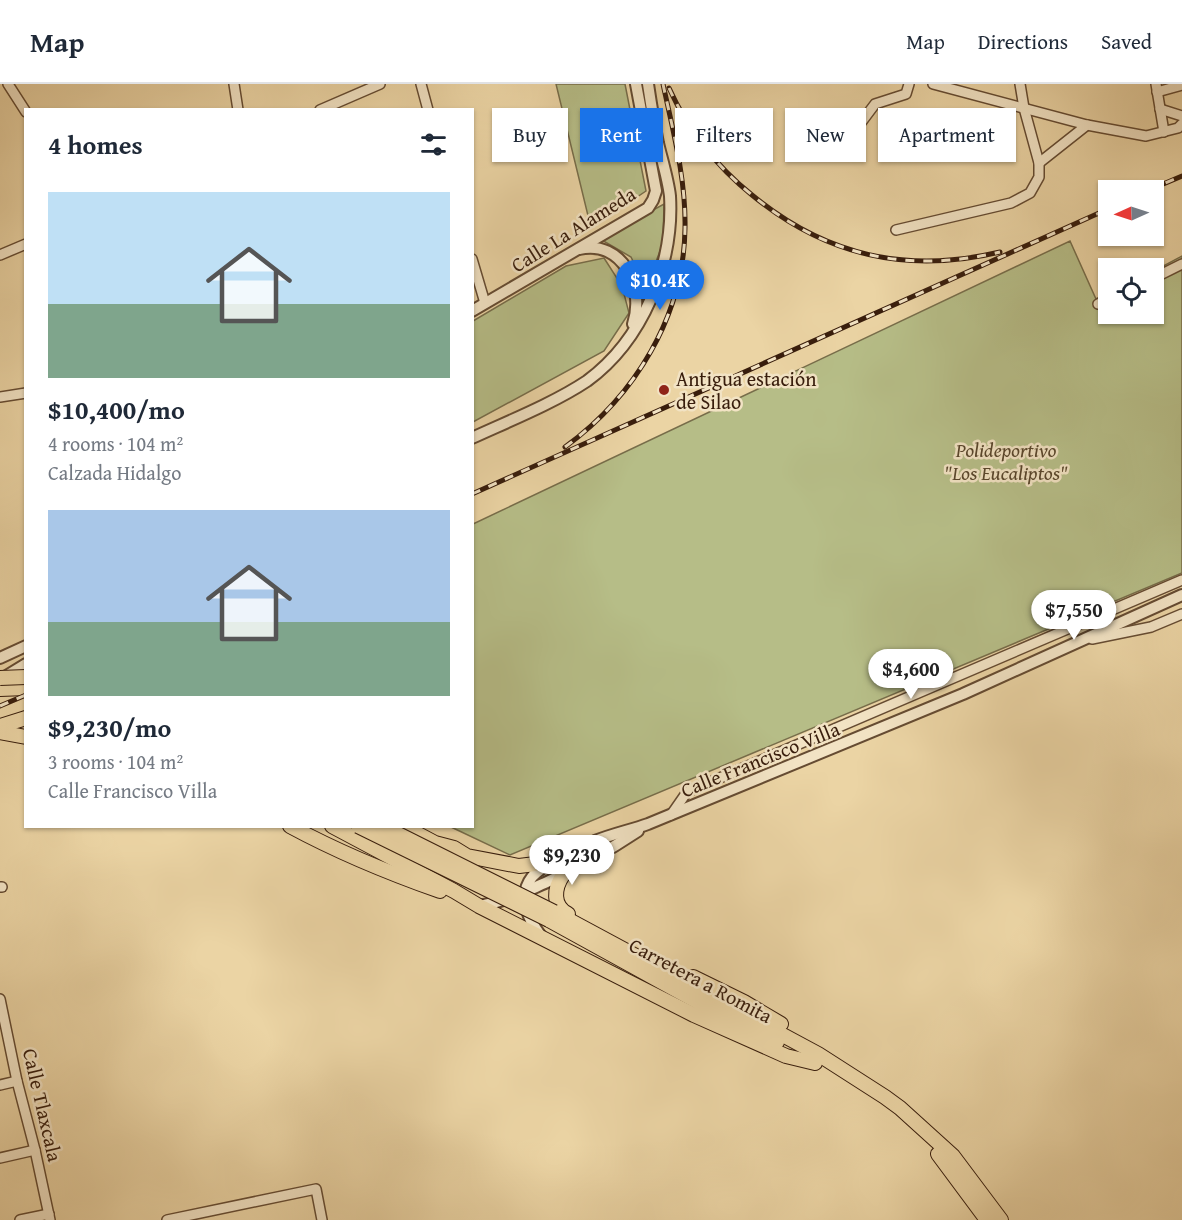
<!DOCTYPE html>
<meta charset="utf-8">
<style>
:root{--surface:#fff;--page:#f6f6f7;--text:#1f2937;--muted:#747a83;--line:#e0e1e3;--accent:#1a73e8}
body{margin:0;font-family:"Gentium Book Plus",serif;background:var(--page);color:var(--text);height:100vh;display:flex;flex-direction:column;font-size:22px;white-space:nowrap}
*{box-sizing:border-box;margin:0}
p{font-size:20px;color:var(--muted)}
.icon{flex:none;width:33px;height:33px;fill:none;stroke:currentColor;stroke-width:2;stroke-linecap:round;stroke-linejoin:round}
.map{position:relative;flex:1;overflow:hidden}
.drawer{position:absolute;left:24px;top:24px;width:450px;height:720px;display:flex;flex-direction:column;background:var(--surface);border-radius:0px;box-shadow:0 2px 4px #0004}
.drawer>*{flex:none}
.top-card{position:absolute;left:492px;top:24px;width:570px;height:54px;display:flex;gap:12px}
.needle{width:39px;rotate:267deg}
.fabs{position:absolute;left:1098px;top:96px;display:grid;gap:12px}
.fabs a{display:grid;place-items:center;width:66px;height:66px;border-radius:0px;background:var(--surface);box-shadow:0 2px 4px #0004;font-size:30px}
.price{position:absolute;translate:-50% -51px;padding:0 14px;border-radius:21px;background:#fff;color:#222;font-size:20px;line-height:39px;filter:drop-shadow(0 2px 3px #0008)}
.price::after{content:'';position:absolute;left:50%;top:36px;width:18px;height:14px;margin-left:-9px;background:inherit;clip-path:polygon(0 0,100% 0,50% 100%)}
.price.active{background:var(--accent);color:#fff}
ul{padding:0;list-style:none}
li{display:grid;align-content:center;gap:12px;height:318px;padding:0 24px}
li span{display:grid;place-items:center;height:186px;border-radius:0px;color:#555}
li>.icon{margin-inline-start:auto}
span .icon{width:108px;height:108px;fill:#fffc;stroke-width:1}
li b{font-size:26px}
h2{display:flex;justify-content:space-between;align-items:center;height:72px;padding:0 24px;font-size:26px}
.tag{padding:0 21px;border-radius:0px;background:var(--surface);box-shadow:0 2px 4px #0004;font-size:21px;line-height:54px}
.tag.active{background:var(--accent);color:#fff}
header{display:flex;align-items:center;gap:36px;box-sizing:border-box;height:84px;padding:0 30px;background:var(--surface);border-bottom:2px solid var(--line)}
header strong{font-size:28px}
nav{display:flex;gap:33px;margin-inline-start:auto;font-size:21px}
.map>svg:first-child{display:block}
.green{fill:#b6bd87;stroke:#776d4a;stroke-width:1.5}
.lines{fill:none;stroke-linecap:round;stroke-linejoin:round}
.minor-casing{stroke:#654b32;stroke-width:12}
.tertiary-casing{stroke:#654b32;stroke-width:14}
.primary-casing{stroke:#381d0c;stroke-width:16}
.minor{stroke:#f2e3c4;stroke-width:9}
.tertiary{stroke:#f2e3c4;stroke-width:10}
.primary{stroke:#ebd4a4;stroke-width:14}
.rail-casing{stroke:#381d0c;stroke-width:5}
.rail{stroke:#f2e3c4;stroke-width:3;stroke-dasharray:9;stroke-linecap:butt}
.primary-bridge-casing{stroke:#381d0c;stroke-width:16;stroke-linecap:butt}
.primary-bridge{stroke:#ebd4a4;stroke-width:14}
.poi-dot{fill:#8f2418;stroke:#f2e3c4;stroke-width:2}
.labels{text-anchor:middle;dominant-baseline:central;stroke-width:5;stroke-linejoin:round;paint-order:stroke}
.street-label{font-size:20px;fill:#381d0c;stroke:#f2e3c4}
.poi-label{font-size:20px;fill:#381d0c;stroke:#f2e3c4;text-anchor:start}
.park-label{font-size:20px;font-style:italic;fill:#58452b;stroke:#f2e3c4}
</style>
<header>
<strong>Map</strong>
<nav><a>Map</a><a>Directions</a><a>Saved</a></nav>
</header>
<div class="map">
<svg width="1182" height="1136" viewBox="0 0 1182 1136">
<rect width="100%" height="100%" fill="#ebd4a4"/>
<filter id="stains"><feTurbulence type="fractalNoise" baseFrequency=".00333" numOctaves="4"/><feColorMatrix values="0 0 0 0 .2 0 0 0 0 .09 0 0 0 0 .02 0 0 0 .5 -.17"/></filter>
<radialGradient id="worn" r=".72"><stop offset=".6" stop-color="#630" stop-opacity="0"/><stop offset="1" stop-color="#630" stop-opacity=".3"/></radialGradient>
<g class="green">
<polygon points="556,0 625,0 646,107 591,144"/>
<polygon points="664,120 663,159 646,204 631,173 600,155"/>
<polygon points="1070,157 1096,215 1108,209 1108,230 1154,230 1154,187 1182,172 1182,489 510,771 451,743 472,742 473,440"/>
<polygon points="604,174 622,202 629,229 604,267 473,338 473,237 566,182"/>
</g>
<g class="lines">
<defs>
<g id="minor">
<polyline points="8,0 26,28"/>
<polyline points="234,0 238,26"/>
<polyline points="421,0 428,26"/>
<polyline points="933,0 1087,41 1146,52 1178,44 1182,40"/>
<polyline points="1156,0 1164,48"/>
<polyline points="1157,8 1182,1"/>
<polyline points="1160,25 1182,32"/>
<polyline points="320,26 380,0"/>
<polyline points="857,44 875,20 906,10 909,0"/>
<polyline points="1039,79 1087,41"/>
<polyline points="896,146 1011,119 1030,109 1039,93 1039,79 1024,24 1020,0"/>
<polyline points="0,171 26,160"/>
<polyline points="472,175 485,219"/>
<polyline points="1154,194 1182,180"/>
<polyline points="1098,220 1108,215"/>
<polyline points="0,313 26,309"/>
<polyline points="1092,555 1151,543 1182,530"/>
<polyline points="671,731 687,708 1182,496"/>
<polyline points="0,803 2,803"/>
<polyline points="0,915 17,997 35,1066 50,1136"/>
<polyline points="0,1001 17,997"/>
<polyline points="0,1074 35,1066"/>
<polyline points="20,1136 49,1130"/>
<polyline points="167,1136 316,1105 322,1136"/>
</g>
<g id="tertiary">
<path d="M579,165C623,155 645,204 633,240"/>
<polyline points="472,227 648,124 653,116 656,107 636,0"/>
<path d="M472,354C509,337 554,319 587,297C643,256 674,180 670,112C668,95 662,76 658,59C654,39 651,20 648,0"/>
<polyline points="0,574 26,562"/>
<polyline points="3,594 26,580"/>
<path d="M479,822C504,818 522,809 545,799C578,784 608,767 638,747"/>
<path d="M541,852C529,837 517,812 532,793C539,784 552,778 562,773C573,768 584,762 595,757C612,750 631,746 648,740L963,610L1182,511"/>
</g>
<g id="primary">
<polyline points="0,605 26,604"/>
<polyline points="0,642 26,634"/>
<polyline points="0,648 26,653"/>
<path d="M290,742C338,768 389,789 440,807"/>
<polyline points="332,742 454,807 479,822 694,931 786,972 815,979"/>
<polyline points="403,742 435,759 454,764 467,772 519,782 552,778"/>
<path d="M563,791C554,804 552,822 568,830"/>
<polyline points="554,828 818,970 885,1013 900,1024 953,1072 1001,1136"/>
<polyline points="549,836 736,939 777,958"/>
<polyline points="693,893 744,918 781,940"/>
<polyline points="938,1070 987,1136"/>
</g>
</defs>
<use href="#minor" class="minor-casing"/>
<use href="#tertiary" class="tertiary-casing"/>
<use href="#primary" class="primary-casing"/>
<use href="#minor" class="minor"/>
<use href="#tertiary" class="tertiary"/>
<use href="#primary" class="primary"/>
<defs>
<g id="rail">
<path d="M669,4C688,46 716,82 752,111C826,172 907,190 1000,168"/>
<polyline points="1149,106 1182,92"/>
<path d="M565,363C635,312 684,232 685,144C686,95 673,47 663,0"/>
<polyline points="472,410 1108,125"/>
<polyline points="0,622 26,611"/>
</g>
</defs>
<use href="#rail" class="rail-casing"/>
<use href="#rail" class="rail"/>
<defs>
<g id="primary-bridge">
<polyline points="0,594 26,593"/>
<polyline points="358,742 549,836"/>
<polyline points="382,742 554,828"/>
</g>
</defs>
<use href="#primary-bridge" class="primary-bridge-casing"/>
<use href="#primary-bridge" class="primary-bridge"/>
</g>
<circle class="poi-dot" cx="664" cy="306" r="6"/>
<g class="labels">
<g class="street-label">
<text transform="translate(573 145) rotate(-32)">Calle La Alameda</text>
<text transform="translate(760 675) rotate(-22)">Calle Francisco Villa</text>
<text transform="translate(701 896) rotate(28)">Carretera a Romita</text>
<text transform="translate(43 1021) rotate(77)">Calle Tlaxcala</text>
</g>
<g class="poi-label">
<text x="676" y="294">Antigua estación<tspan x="676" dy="23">de Silao</tspan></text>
</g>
<g class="park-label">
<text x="1006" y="365">Polideportivo<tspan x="1006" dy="23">"Los Eucaliptos"</tspan></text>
</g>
</g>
<rect width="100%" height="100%" filter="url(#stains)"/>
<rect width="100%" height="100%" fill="url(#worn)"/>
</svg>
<div class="fabs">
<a><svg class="needle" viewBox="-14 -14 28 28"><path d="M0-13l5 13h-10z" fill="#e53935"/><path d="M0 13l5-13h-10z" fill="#747a83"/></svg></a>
<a><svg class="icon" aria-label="locate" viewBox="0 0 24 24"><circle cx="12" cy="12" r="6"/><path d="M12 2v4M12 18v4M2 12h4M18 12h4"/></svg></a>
</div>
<b class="price active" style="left:660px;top:227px">$10.4K</b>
<b class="price" style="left:1074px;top:557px">$7,550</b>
<b class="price" style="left:911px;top:616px">$4,600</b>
<b class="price" style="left:572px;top:802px">$9,230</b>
<div class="top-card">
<a class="tag">Buy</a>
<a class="tag active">Rent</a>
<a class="tag">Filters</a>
<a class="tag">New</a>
<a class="tag">Apartment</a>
</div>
<section class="drawer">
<h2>4 homes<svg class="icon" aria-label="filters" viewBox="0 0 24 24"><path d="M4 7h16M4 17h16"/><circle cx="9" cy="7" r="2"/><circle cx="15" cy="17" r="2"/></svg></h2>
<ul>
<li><span style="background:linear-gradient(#bfe0f5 60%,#7fa58c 0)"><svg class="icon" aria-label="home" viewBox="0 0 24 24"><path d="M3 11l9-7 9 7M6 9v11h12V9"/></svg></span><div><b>$10,400/mo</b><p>4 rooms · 104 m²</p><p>Calzada Hidalgo</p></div></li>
<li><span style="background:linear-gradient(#a9c7e8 60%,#7fa58c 0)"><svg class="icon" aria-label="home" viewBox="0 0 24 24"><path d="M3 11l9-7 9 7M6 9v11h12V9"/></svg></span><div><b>$9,230/mo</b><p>3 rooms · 104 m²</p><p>Calle Francisco Villa</p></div></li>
</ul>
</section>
</div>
